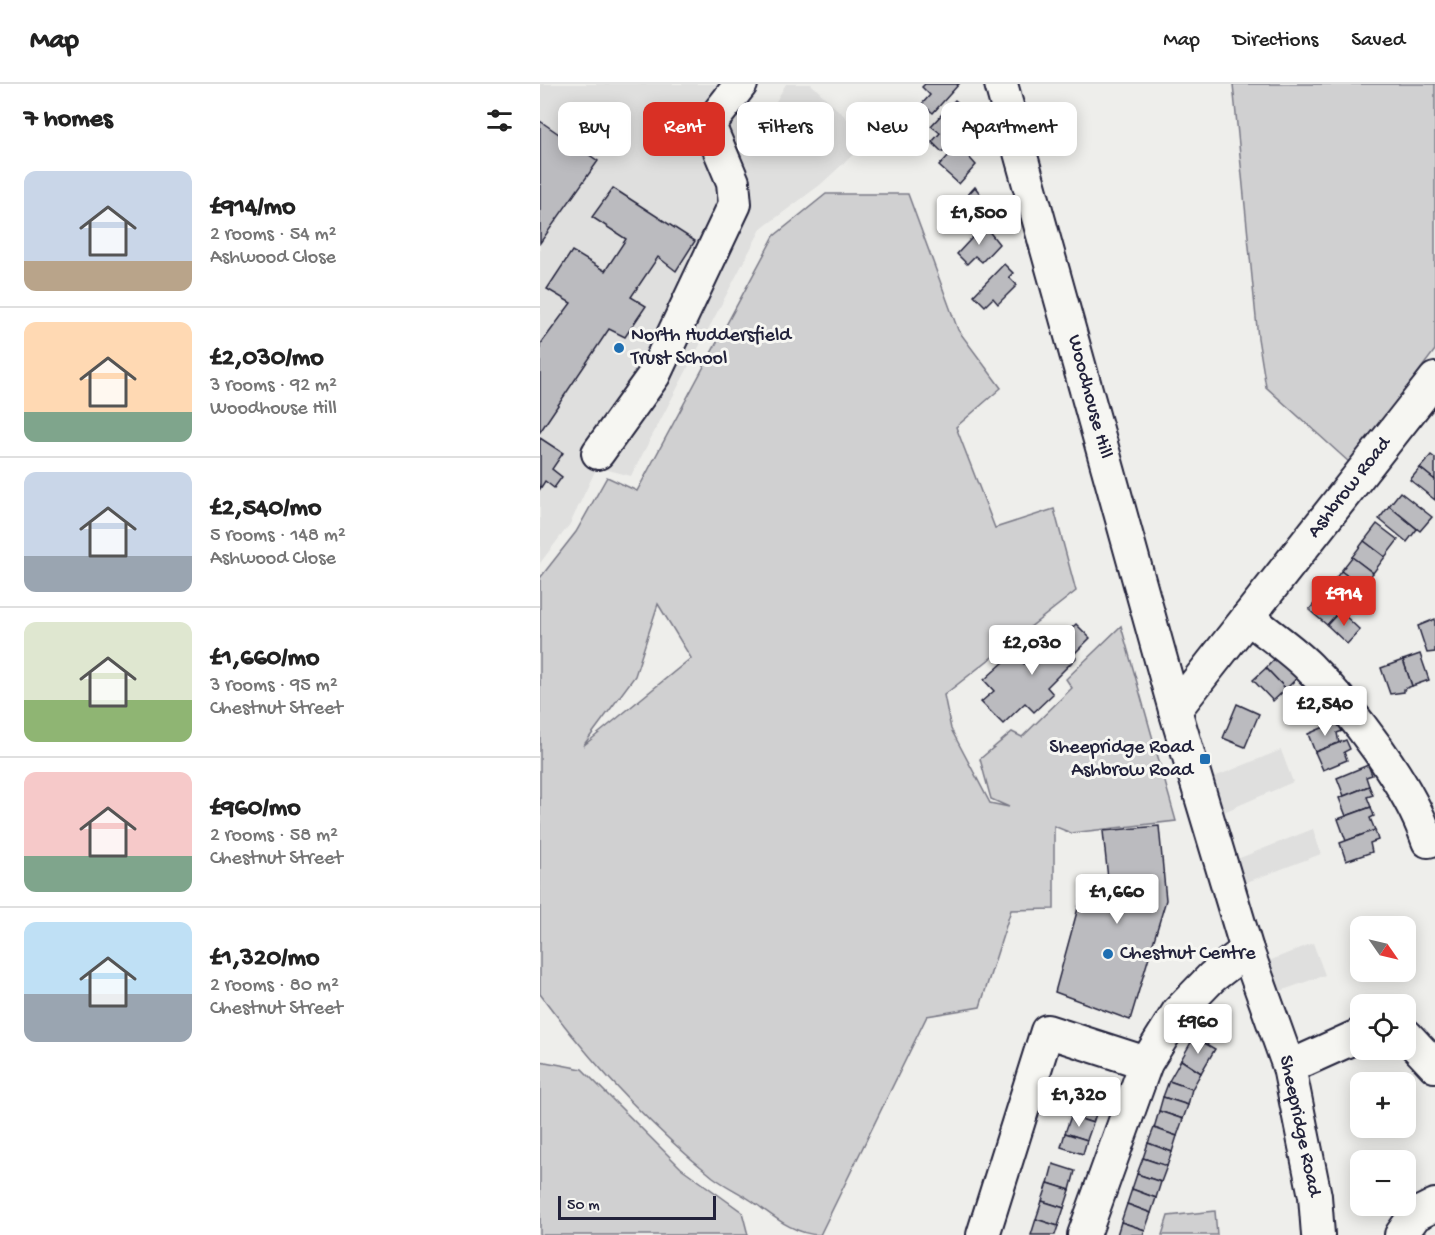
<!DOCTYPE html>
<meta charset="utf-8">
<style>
:root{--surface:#fff;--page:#f2f2f2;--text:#222;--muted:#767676;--line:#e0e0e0;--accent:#d93025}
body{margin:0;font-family:"Gochi Hand",sans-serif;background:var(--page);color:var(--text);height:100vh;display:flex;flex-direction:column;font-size:22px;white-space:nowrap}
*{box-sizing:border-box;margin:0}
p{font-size:20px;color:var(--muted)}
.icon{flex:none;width:33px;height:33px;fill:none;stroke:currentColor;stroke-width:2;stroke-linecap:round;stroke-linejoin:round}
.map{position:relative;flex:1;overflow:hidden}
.sheet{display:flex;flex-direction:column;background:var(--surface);width:540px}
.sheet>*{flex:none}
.top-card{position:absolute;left:18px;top:18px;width:570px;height:54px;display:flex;gap:12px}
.needle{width:39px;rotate:124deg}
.fabs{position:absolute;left:810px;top:832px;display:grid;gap:12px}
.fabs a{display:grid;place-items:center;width:66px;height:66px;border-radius:12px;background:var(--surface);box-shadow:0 3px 15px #0003;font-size:30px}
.scale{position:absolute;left:18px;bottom:15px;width:158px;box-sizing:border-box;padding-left:6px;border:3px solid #22223b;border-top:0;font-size:16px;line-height:21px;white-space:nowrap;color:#22223b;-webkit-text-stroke:4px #f6f6f2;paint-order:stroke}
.price{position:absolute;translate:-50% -51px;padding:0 14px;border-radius:6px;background:#fff;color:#222;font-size:20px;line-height:39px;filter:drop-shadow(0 2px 3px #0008)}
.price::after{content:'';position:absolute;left:50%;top:36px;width:18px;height:14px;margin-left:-9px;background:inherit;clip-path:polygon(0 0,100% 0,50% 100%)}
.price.selected{background:var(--accent);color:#fff}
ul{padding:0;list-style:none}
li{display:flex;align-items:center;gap:18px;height:150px;padding:0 24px}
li+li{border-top:2px solid var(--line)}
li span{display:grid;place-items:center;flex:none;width:168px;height:120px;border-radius:12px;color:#555}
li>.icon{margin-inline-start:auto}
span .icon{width:72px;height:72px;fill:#fffc;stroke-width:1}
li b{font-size:26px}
h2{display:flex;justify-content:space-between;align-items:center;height:72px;padding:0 24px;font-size:26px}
.chip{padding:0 21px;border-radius:12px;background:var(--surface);box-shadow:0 3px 15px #0003;font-size:21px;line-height:54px}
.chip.selected{background:var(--accent);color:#fff}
header{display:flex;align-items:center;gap:36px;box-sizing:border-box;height:84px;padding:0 30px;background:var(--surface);border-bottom:2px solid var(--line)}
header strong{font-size:28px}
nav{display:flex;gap:33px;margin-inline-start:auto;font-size:21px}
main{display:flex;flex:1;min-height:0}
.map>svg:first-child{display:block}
.built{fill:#dfdfde}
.green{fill:#d0d0d1;stroke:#797986;stroke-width:1.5;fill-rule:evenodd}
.building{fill:#bbbbbf;stroke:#22223b;stroke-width:1.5}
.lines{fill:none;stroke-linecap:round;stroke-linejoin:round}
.minor-casing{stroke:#22223b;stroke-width:36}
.minor{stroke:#f6f6f2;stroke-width:32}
.poi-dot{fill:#1f6fb2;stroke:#f6f6f2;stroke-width:2}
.labels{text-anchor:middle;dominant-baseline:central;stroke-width:6;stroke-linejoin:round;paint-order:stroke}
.poi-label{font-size:20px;fill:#22223b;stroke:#f6f6f2;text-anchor:start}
.street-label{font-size:20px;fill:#22223b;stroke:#f6f6f2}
</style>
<header>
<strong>Map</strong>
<nav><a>Map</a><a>Directions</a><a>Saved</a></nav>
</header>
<main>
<section class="sheet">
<h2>7 homes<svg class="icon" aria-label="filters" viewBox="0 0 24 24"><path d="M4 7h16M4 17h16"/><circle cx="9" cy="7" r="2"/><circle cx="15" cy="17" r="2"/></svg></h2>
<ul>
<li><span style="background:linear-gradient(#c9d6e8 75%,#b9a48a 0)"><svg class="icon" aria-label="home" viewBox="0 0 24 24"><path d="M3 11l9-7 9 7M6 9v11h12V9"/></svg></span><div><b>£914/mo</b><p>2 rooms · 54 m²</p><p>Ashwood Close</p></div></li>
<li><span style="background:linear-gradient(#ffd9b3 75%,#7fa58c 0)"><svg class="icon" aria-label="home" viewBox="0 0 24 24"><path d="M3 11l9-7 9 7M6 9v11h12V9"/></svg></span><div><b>£2,030/mo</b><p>3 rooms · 92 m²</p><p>Woodhouse Hill</p></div></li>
<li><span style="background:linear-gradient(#c9d6e8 70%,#9aa5b1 0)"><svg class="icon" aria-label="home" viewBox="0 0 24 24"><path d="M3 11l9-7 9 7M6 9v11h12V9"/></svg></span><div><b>£2,540/mo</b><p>5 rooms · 148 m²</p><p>Ashwood Close</p></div></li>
<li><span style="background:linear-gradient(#dfe7d0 65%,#8fb573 0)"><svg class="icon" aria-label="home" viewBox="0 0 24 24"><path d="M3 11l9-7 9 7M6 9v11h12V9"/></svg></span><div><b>£1,660/mo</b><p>3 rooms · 95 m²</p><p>Chestnut Street</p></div></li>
<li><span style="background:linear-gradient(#f6c9c9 70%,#7fa58c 0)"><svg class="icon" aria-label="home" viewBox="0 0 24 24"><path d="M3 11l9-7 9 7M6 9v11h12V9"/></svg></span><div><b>£960/mo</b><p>2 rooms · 58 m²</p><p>Chestnut Street</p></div></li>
<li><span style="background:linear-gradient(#bfe0f5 60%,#9aa5b1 0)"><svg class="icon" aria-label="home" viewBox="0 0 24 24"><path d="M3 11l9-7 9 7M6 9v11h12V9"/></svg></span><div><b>£1,320/mo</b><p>2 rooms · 80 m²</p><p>Chestnut Street</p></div></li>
</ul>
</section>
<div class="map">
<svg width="895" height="1151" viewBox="0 0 895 1151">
<rect width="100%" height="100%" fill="#eeeeeb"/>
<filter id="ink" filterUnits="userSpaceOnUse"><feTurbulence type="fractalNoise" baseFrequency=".0167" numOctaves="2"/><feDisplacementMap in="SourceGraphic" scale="12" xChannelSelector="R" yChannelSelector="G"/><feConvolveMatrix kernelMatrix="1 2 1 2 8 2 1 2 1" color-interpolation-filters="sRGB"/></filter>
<g filter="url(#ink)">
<g class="built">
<polygon points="0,0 185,0 228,31 246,0 271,0 329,56 280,101 221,145 91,392 57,383 30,440 0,479"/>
<polygon points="741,666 753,698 679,730 667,696"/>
<polygon points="773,745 781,770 699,801 692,777"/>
<polygon points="773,859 785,891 735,909 724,879"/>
</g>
<g class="green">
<polygon points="693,0 895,0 895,266 810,379 726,303 718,254"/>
<path d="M286,110H368L418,246L461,304L416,343L455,444L514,425L536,507L404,611L411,645L450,719L469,723L451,715L440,675L472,648L482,653L532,604L526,595L581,542L636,737L531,749L514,742V825L471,826L440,923L387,932L280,1151C254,1151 232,1131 212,1117C199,1108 185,1102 173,1093C107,1040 50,977 0,910V494L36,448L67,393L97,407L234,152ZM118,520L151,574L43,662L95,592Z"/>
<polygon points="0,977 42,985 141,1084 202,1128 208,1151 0,1151"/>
<polygon points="675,1127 677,1151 622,1151 628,1132"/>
</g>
<g class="building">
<polygon points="385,0 419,0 393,29 382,20 390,11 382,3"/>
<polygon points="415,16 424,24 420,29 430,38 402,68 392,58 400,49 391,42"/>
<polygon points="0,37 58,77 0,159"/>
<polygon points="418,61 436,81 419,100 399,82"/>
<polygon points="435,103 450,123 429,145 422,139 415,147 404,137"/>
<polygon points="73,104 155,157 136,187 118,173 91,213 106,222 85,253 69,245 0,348 0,261 31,219 7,205 32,167 65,187 86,155 52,133"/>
<polygon points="444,141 459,160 442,178 435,172 427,180 417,170"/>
<polygon points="464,180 473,189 469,193 477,201 458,220 453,214 445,222 434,211"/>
<polygon points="0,354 23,369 12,385 22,393 14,404 5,397 0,405"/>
<polygon points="891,371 895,374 895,396 880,384"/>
<polygon points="880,384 895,396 895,416 870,396"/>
<polygon points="860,408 892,433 880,447 849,422"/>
<polygon points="849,422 877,445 867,458 839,435"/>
<polygon points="837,440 858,456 845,473 824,457"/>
<polygon points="824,457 845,473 833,489 812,473"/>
<polygon points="812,473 833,489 822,503 801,487"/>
<polygon points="801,487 822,503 813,515 792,499"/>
<polygon points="788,503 807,518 787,541 769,526"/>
<polygon points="800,527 820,546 807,560 787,541"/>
<polygon points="895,535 895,568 887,569 878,542"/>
<polygon points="536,540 550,554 533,571 536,574 507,603 513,610 494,628 485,619 463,640 441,618 454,607 444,596 474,569 484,580 515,550 520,555"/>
<polygon points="742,567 763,588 746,605 726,584"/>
<polygon points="880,570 889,596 872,602 863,576"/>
<polygon points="863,576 872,602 864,605 864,608 850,610 841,584"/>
<polygon points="726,584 746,605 733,617 713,596"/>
<polygon points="697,620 719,630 705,663 683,654"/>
<polygon points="798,637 802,647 797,649 799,659 775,668 768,650"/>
<polygon points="806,656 810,665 804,668 807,676 783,686 775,668"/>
<polygon points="828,681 832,691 826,693 829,702 804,712 797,694"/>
<polygon points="829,702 833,711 827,713 831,723 806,732 799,714"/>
<polygon points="831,723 834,732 830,734 835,746 806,757 798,735"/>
<polygon points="619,742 626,816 590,936 515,908 541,813 570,814 563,747"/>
<polygon points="835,746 838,756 830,759 832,768 806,777 800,759"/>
<polygon points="654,953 675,965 661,989 641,976"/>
<polygon points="641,976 661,989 652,1005 629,997"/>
<polygon points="543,996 565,1003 559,1021 537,1014"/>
<polygon points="629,997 652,1005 648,1021 623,1013"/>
<polygon points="623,1013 648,1021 643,1035 619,1027"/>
<polygon points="537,1014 559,1021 553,1039 531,1032"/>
<polygon points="619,1027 643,1035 637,1052 614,1044"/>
<polygon points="531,1032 553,1039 547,1056 525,1049"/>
<polygon points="614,1044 637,1052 632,1068 608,1059"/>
<polygon points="525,1049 547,1056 543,1070 521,1063"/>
<polygon points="608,1059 632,1068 627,1082 603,1074"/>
<polygon points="603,1074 627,1082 621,1098 597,1090"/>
<polygon points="513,1080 535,1087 530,1106 508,1099"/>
<polygon points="597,1090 621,1098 616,1114 592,1105"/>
<polygon points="508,1099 530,1106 524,1124 502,1117"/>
<polygon points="592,1105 616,1114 611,1129 587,1120"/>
<polygon points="502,1117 524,1124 518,1142 496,1135"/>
<polygon points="587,1120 611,1129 605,1146 581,1138"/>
<polygon points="496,1135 518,1142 515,1151 491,1151"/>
<polygon points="581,1138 605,1146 603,1151 577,1151"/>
</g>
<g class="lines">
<defs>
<g id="minor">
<polyline points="461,0 635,626 707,866 749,983 775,1112 778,1151"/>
<polyline points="58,369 114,291 195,120 193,98 169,41 201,0"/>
<path d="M708,533C728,550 751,565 769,583C812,626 869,700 888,757L895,755"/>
<polyline points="635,626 895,295"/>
<polyline points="866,951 895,982"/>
<polyline points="749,983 820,951"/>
<polyline points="443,1151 507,947 606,979"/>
<polyline points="544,1151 606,979 638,928 672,893 707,866"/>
<polyline points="861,1151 875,1131 895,1121"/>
</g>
</defs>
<use href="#minor" class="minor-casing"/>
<use href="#minor" class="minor"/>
</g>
</g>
<g class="poi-dot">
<circle cx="79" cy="264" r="6"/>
<rect x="659" y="669" width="12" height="12" rx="3"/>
<circle cx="568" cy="870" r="6"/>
</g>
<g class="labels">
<g class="poi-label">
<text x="91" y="252">North Huddersfield<tspan x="91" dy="23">Trust School</tspan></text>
<text x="653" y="664" text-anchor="end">Sheepridge Road<tspan x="653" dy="23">Ashbrow Road</tspan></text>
<text x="580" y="870">Chestnut Centre</text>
</g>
<g class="street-label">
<text transform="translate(549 313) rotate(75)">Woodhouse Hill</text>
<text transform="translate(810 404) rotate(-52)">Ashbrow Road</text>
<text transform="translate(759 1042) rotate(78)">Sheepridge Road</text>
</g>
</g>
</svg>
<div class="fabs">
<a><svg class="needle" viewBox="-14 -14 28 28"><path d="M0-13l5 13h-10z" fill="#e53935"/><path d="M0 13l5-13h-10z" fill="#767676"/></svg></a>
<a><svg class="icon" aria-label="locate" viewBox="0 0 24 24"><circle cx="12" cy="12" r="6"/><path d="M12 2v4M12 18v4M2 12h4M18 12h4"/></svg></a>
<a>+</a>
<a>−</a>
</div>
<div class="scale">50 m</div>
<b class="price" style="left:439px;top:162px">£1,500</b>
<b class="price selected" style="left:804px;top:543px">£914</b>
<b class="price" style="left:492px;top:592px">£2,030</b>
<b class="price" style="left:785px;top:653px">£2,540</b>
<b class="price" style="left:577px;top:841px">£1,660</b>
<b class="price" style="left:658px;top:971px">£960</b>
<b class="price" style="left:539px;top:1044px">£1,320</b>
<div class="top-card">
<a class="chip">Buy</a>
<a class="chip selected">Rent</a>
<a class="chip">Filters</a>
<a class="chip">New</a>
<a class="chip">Apartment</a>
</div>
</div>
</main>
